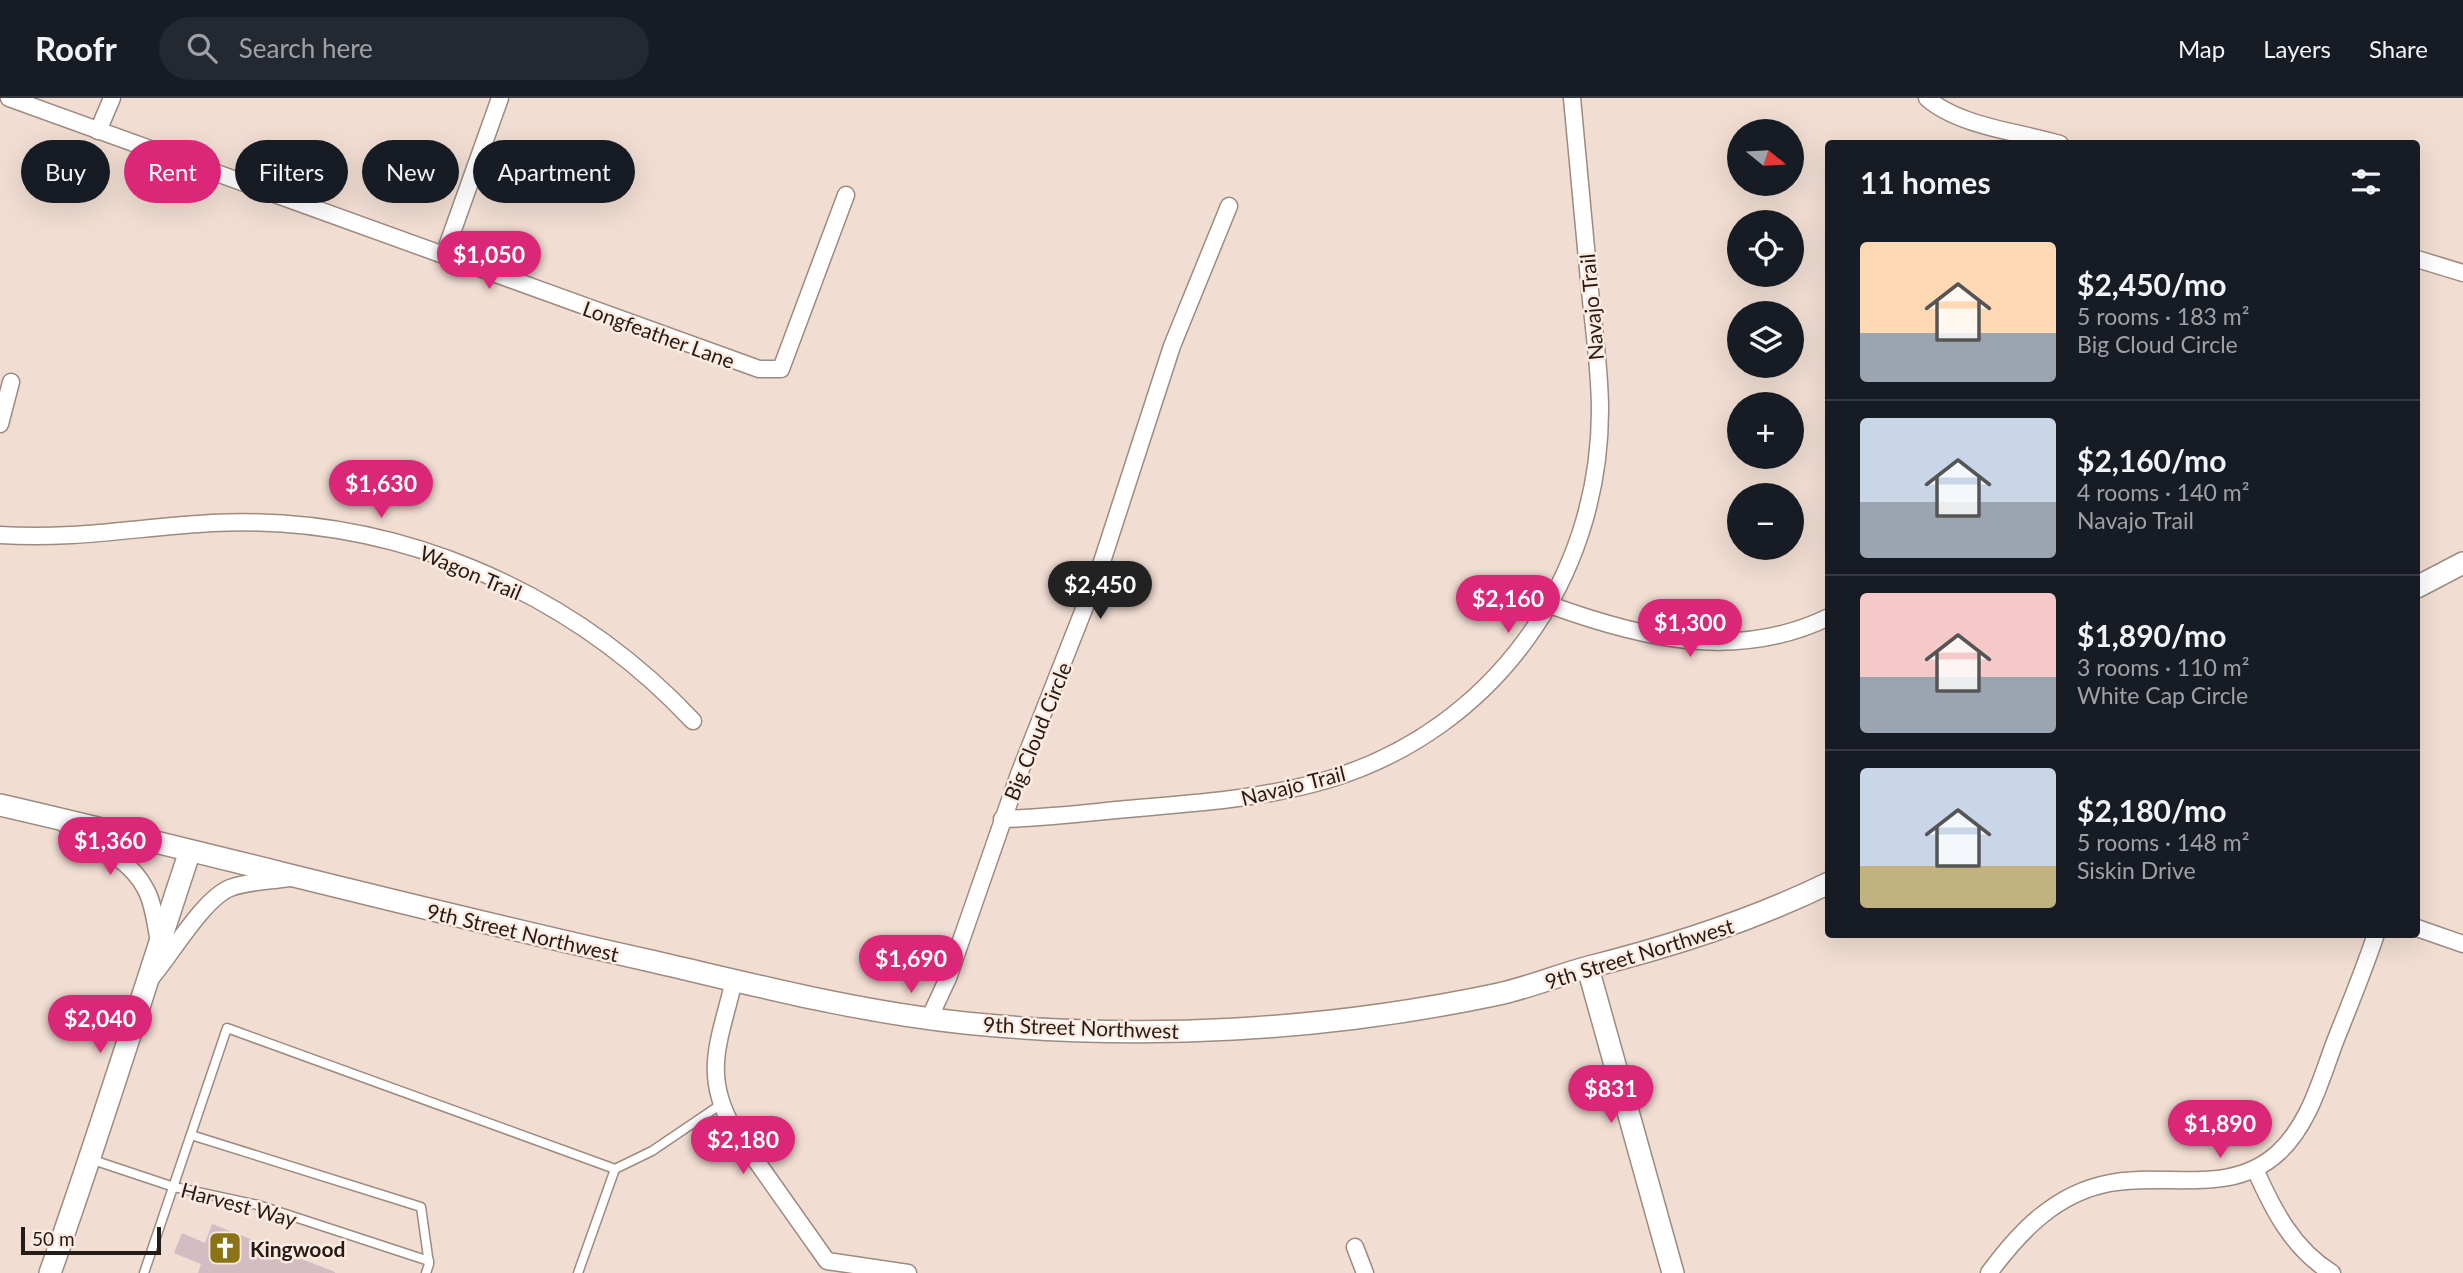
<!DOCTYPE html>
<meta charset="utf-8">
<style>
:root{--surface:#171b24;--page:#242831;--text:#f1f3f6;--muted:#9ea1a6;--line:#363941;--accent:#db2777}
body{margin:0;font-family:Lato,sans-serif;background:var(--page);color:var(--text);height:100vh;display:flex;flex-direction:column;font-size:26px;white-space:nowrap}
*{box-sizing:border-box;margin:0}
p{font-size:23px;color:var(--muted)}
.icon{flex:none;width:38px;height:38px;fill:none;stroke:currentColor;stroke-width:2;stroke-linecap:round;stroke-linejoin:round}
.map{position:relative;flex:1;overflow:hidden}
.sheet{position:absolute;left:1825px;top:42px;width:595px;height:798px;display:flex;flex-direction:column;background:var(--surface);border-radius:7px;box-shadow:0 7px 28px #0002}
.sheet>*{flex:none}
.top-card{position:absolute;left:21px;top:42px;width:665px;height:63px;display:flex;gap:14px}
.needle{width:46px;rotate:108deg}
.fabs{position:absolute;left:1727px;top:21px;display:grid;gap:14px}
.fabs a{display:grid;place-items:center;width:77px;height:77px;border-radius:50%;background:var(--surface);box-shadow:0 7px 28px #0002;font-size:35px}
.scale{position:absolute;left:21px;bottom:18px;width:140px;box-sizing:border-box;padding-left:7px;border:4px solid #231c18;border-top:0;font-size:19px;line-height:24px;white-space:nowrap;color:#231c18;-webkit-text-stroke:5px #feebdf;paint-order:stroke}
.price{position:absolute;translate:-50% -60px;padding:0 16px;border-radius:24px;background:var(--accent);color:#fff;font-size:23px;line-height:46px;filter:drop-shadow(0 2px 4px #0008)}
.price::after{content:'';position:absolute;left:50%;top:42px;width:21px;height:16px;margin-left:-10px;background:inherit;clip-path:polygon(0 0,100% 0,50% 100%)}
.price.selected{background:#222;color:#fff}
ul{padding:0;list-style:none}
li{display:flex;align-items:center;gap:21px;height:175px;padding:0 35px}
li+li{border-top:2px solid var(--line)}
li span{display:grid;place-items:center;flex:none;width:196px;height:140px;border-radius:7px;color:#555}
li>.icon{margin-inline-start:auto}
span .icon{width:84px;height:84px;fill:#fffc;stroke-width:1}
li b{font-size:30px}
h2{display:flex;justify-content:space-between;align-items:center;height:84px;padding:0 35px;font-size:30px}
.tag{padding:0 24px;border-radius:32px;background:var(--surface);box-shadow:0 7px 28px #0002;font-size:24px;line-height:63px}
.tag.selected{background:var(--accent);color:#fff}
header{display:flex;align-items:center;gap:42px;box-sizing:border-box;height:98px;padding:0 35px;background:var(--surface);border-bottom:2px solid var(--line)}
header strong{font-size:33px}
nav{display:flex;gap:38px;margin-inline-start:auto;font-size:24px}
.search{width:490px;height:63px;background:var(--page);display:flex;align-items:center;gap:18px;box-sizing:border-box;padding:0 24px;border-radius:38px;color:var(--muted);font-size:26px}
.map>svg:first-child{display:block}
.building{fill:#d3bcc2}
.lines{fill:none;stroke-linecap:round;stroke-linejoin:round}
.lane-casing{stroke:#9d8b80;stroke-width:11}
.street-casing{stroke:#9d8b80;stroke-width:19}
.secondary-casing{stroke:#9d8b80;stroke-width:24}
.lane{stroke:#fff;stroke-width:8}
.street{stroke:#fff;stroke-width:16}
.secondary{stroke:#fff;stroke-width:21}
.labels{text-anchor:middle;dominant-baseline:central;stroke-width:5;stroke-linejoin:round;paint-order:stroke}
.street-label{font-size:21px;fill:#231c18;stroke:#feebdf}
.poi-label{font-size:21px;font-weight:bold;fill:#231c18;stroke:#feebdf;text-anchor:start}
</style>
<header>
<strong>Roofr</strong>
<div class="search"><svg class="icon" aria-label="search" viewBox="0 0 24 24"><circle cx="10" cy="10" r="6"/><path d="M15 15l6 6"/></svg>Search here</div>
<nav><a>Map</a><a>Layers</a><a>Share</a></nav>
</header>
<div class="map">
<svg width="2463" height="1175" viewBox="0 0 2463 1175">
<rect width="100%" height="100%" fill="#f1ddd2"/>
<polygon class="building" points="212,1126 335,1174 335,1175 198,1175 201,1166 174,1155 182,1135 205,1145"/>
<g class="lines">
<defs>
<g id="lane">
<polyline points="191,1037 421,1109 429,1166 426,1175"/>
<polyline points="90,1061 174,1089 258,1107 429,1163"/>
<polyline points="144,1175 227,930 615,1071 652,1053 720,1007"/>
<polyline points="578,1175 615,1071"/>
</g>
<g id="street">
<polyline points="9,0 759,271 781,271 846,97"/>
<path d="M1927,0C1958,28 2020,34 2060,46"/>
<polyline points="98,33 112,0"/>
<polyline points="444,157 500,0"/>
<polyline points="2417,161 2463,175"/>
<polyline points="0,326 11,284"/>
<path d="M0,437C75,442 139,429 212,425C393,416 569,491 693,623"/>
<path d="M1550,507C1641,540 1736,564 1829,519"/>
<path d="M1002,721C1044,720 1085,715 1127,711C1196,705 1263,701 1330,681C1493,631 1600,482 1600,312C1600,273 1594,232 1590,193C1584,129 1578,64 1572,0"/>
<path d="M63,725C89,743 130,760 145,790C154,805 155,826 159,843"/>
<polyline points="2417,830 2463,846"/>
<path d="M151,880C171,857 203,801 230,790C248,783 270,783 289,780"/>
<path d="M734,882C721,940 701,974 733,1030L827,1163L908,1175"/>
<polyline points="929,921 948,880 1019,676 1099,473 1172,248 1229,108"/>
<path d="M2255,1071C2273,1112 2293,1151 2332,1175"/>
<polyline points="1355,1149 1365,1175"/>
<path d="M1989,1175C2020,1133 2056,1095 2110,1085C2166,1074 2231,1099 2279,1054C2310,1025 2321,980 2336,941C2350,906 2364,872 2376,836"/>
</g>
<g id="secondary">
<polyline points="2417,489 2463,465"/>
<path d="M0,707C217,757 433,815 651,863C755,887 858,914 965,925C1142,943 1325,933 1499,896C1530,889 1559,877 1589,869C1672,848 1751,823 1829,785"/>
<polyline points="1588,870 1673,1175"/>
<path d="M50,1175C100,1036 143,893 190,753"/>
</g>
</defs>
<use href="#lane" class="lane-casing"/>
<use href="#street" class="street-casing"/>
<use href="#secondary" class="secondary-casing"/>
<use href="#lane" class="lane"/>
<use href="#street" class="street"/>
<use href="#secondary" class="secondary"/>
</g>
<defs>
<symbol id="church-square" viewBox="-11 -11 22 22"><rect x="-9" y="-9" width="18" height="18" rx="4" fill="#8b7417" stroke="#feebdf"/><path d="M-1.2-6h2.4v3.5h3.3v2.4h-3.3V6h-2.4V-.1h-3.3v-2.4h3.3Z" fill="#fff"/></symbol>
</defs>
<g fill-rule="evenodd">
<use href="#church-square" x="206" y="1131" width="38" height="38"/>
</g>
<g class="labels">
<g class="street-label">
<text transform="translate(1591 209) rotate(-95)">Navajo Trail</text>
<text transform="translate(659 236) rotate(20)">Longfeather Lane</text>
<text transform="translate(471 474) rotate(23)">Wagon Trail</text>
<text transform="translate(1037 633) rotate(-68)">Big Cloud Circle</text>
<text transform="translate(1293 687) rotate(-14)">Navajo Trail</text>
<text transform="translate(523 834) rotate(13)">9th Street Northwest</text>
<text transform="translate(1639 855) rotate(-17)">9th Street Northwest</text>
<text transform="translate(1081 929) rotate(2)">9th Street Northwest</text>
<text transform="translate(239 1106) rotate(15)">Harvest Way</text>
</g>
<g class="poi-label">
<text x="250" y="1150">Kingwood</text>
</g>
</g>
</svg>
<div class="fabs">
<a><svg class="needle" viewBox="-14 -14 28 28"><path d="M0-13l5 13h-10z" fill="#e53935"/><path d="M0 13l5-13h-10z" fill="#9ea1a6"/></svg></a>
<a><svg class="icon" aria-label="locate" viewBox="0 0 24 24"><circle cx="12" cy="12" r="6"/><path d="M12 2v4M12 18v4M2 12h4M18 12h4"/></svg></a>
<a><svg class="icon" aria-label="layers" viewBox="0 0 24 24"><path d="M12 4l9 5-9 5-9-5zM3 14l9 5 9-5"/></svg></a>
<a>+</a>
<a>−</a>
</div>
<div class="scale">50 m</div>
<b class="price" style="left:489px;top:193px">$1,050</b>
<b class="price" style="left:381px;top:422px">$1,630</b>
<b class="price selected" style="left:1100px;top:523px">$2,450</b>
<b class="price" style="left:1508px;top:537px">$2,160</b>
<b class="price" style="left:1690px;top:561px">$1,300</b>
<b class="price" style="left:110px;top:779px">$1,360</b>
<b class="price" style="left:911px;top:897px">$1,690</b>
<b class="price" style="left:100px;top:957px">$2,040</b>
<b class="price" style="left:1611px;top:1027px">$831</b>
<b class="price" style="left:2220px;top:1062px">$1,890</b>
<b class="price" style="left:743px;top:1078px">$2,180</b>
<div class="top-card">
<a class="tag">Buy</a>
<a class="tag selected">Rent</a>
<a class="tag">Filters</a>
<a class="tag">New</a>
<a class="tag">Apartment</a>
</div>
<section class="sheet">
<h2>11 homes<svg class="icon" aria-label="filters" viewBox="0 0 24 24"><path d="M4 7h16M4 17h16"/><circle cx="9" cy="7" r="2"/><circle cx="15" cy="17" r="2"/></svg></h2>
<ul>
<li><span style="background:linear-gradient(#ffd9b3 65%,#9aa5b1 0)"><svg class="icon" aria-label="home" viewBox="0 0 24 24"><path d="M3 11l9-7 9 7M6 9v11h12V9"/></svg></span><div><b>$2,450/mo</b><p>5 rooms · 183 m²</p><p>Big Cloud Circle</p></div></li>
<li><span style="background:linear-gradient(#c9d6e8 60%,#9aa5b1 0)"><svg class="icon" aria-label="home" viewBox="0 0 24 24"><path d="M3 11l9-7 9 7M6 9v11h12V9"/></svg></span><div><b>$2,160/mo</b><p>4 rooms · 140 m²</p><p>Navajo Trail</p></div></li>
<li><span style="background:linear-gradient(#f6c9c9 60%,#9aa5b1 0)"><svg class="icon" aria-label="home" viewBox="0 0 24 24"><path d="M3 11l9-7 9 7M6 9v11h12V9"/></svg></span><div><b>$1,890/mo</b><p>3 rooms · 110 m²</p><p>White Cap Circle</p></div></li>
<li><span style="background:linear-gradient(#c9d6e8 70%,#c2b280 0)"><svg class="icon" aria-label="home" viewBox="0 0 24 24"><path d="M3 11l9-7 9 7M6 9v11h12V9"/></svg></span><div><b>$2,180/mo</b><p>5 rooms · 148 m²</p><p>Siskin Drive</p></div></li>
</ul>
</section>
</div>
